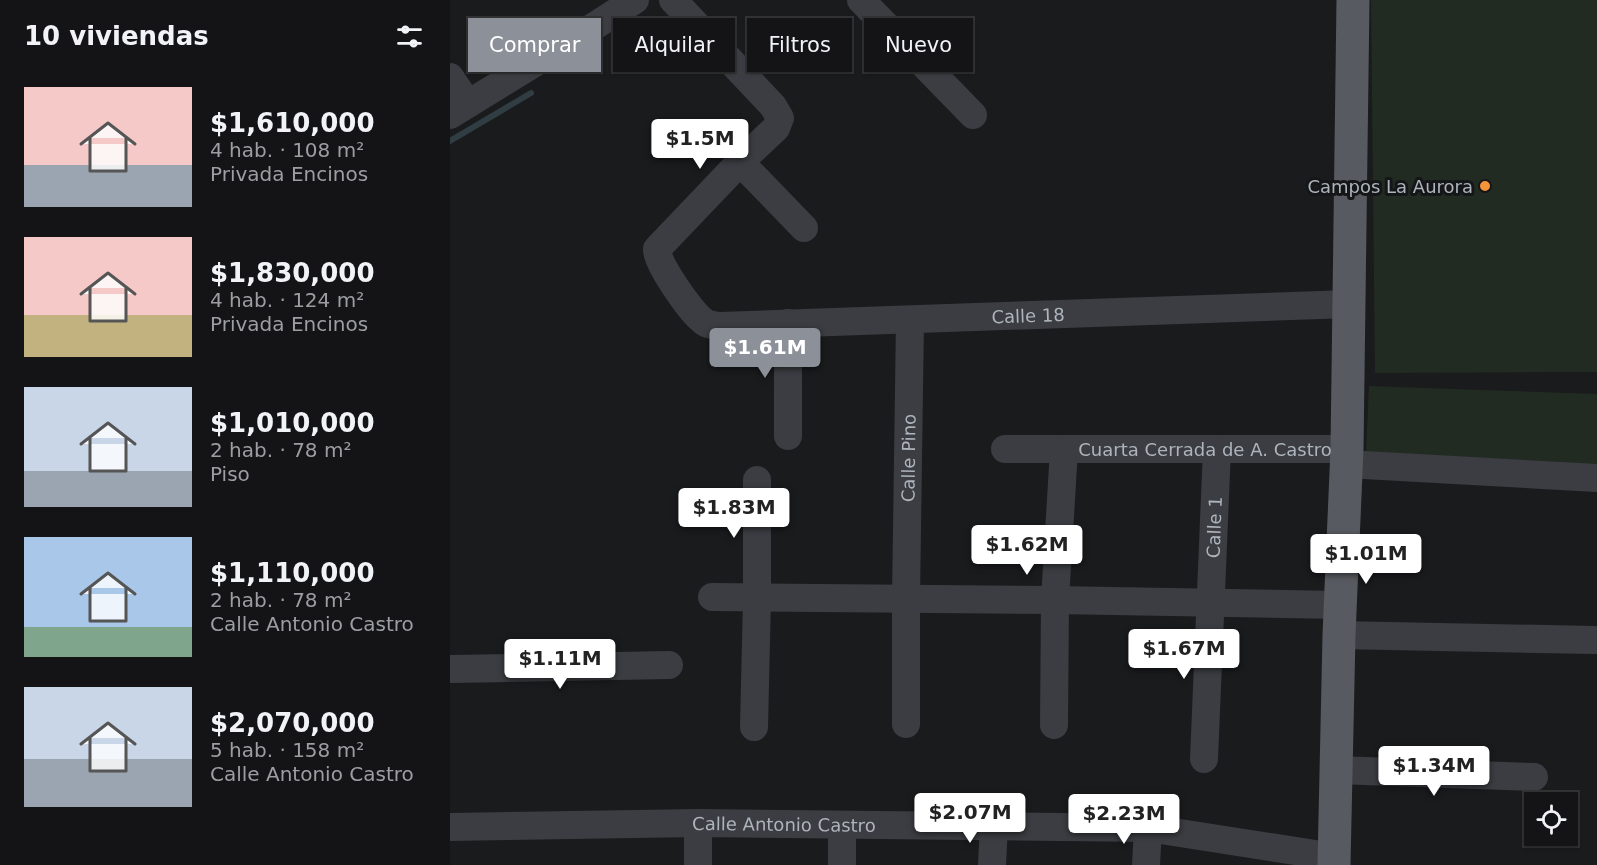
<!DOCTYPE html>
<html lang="es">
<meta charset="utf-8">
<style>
:root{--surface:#141416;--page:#1d1d1f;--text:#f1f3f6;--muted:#9d9ea1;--line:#333335;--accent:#8c9099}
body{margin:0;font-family:"DejaVu Sans",sans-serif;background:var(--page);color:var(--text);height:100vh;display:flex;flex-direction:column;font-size:22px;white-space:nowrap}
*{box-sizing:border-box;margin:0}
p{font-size:20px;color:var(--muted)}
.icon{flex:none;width:33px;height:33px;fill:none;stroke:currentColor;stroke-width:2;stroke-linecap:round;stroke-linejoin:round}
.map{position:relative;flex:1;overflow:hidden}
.drawer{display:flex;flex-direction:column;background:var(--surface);width:450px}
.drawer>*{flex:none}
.banner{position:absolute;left:18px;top:18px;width:570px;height:54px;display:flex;gap:12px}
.fabs{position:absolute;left:1074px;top:792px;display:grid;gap:12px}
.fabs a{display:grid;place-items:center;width:54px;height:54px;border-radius:0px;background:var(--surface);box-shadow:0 2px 4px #0004,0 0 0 2px var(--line);font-size:30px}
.price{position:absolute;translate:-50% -51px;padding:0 14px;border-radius:6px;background:#fff;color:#222;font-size:20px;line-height:39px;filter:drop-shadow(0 2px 3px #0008)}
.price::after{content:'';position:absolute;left:50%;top:36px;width:18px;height:14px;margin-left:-9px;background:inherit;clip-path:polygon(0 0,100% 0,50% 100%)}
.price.selected{background:var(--accent);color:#fff}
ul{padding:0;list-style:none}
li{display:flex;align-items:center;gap:18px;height:150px;padding:0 24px}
li span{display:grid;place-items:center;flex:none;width:168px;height:120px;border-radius:0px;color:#555}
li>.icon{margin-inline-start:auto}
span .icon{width:72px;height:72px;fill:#fffc;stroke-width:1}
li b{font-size:26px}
h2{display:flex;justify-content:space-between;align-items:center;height:72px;padding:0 24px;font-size:26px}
.tag{padding:0 21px;border-radius:0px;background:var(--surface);box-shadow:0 2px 4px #0004,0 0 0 2px var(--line);font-size:21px;line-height:54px}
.tag.selected{background:var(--accent);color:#fff}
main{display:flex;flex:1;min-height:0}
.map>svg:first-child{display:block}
.green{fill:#222b22}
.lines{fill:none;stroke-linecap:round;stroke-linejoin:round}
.stream{stroke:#303d42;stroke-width:6}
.minor{stroke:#3b3d42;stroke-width:28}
.major{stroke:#575b61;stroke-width:33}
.poi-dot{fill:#f5953a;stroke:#151618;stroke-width:2}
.labels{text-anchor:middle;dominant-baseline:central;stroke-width:6;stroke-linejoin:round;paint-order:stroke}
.poi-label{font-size:18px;fill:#adb4bc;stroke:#151618;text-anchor:end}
.street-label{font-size:18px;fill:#adb4bc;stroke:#151618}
</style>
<main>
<section class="drawer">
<h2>10 viviendas<svg class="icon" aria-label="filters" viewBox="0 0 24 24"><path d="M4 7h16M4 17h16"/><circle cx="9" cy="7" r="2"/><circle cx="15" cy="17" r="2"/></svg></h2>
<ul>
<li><span style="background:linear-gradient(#f6c9c9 65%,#9aa5b1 0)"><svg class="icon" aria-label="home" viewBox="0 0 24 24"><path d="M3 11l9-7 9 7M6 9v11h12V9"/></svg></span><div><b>$1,610,000</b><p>4 hab. · 108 m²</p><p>Privada Encinos</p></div></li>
<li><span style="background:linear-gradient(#f6c9c9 65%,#c2b280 0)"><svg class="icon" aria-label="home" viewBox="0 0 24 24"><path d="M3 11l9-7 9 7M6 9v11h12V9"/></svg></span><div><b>$1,830,000</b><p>4 hab. · 124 m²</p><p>Privada Encinos</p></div></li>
<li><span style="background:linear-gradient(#c9d6e8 70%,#9aa5b1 0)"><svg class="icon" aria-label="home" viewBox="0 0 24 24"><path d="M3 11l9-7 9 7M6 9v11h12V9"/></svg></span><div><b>$1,010,000</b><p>2 hab. · 78 m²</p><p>Piso</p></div></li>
<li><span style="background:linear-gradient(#a9c7e8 75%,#7fa58c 0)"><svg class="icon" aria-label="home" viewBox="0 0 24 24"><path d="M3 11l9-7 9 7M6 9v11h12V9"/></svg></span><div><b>$1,110,000</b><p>2 hab. · 78 m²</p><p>Calle Antonio Castro</p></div></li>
<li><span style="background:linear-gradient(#c9d6e8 60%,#9aa5b1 0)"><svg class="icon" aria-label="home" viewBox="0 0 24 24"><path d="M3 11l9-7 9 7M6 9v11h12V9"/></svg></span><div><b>$2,070,000</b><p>5 hab. · 158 m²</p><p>Calle Antonio Castro</p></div></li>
</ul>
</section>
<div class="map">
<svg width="1147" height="865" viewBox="0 0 1147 865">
<rect width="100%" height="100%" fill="#1a1b1d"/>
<g class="green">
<polygon points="921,0 1147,0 1147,372 925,373"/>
<polygon points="919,386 1147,394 1147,469 916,453"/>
</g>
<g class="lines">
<polyline class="stream" points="0,141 81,93"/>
<g class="minor">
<path id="s1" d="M223,0L323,106L330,118L326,128L290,162L207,249C205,261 241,312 252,320C257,325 262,325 269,326L899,304"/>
<polyline points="411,0 523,115"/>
<polyline points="0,77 18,104"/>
<polyline points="0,115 132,34 185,0"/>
<polyline points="290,162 354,228"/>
<polyline points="338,323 338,436"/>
<path id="s2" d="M555,449H897"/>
<polyline points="896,464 1147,478"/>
<polyline points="262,597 605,600 890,605"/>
<polyline points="889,635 1144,640"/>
<polyline points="0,669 219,665"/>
<path id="s3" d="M456,724V598L460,320"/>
<polyline points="604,725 605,600 614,449"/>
<polyline points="304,727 307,598 307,480"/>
<path id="s4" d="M754,759L767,449"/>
<polyline points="887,770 1084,777"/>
<path id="s5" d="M0,827L248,823L698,828L884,857"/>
<polyline points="248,865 248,823"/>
<polyline points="392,865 392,825"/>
<polyline points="542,865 544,825"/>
<polyline points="696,865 698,828"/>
</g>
<polyline class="major" points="884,865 889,635 897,449 903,0"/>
</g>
<circle class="poi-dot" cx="1035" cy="186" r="6"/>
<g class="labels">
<g class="poi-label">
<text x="1023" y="186">Campos La Aurora</text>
</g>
<g class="street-label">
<text stroke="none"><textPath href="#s1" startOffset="753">Calle 18</textPath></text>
<text stroke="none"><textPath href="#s2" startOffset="200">Cuarta Cerrada de A. Castro</textPath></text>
<text stroke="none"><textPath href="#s3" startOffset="266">Calle Pino</textPath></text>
<text stroke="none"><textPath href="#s4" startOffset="232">Calle 1</textPath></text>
<text stroke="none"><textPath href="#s5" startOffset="334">Calle Antonio Castro</textPath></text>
</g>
</g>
</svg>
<div class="fabs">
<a><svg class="icon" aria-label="locate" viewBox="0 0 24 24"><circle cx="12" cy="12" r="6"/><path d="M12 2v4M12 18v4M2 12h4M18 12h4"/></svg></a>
</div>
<b class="price" style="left:250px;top:170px">$1.5M</b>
<b class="price selected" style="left:315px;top:379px">$1.61M</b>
<b class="price" style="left:284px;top:539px">$1.83M</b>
<b class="price" style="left:577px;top:576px">$1.62M</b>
<b class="price" style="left:916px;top:585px">$1.01M</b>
<b class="price" style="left:734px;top:680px">$1.67M</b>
<b class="price" style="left:110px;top:690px">$1.11M</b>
<b class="price" style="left:984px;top:797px">$1.34M</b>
<b class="price" style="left:520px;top:844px">$2.07M</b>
<b class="price" style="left:674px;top:845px">$2.23M</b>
<div class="banner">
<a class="tag selected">Comprar</a>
<a class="tag">Alquilar</a>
<a class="tag">Filtros</a>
<a class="tag">Nuevo</a>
</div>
</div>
</main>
